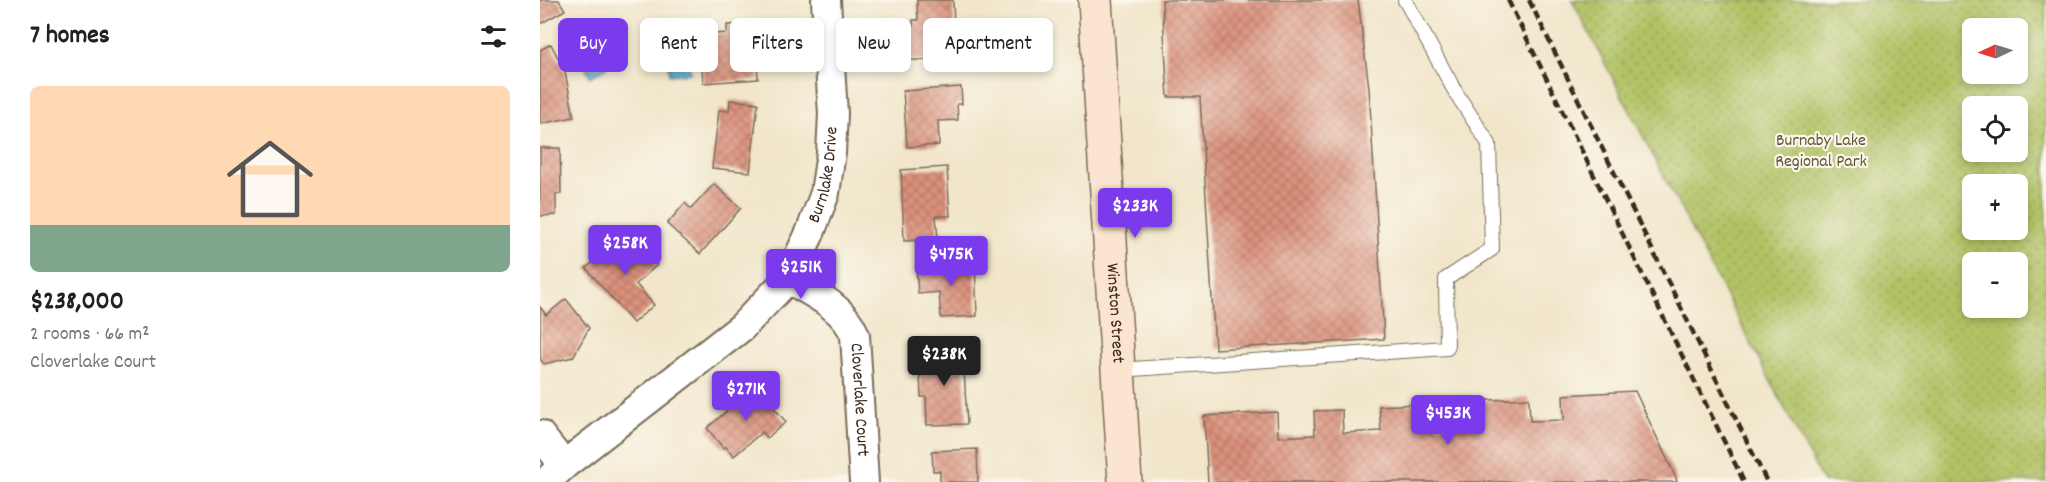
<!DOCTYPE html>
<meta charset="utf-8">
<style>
:root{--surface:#fff;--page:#f6f6f6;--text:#202124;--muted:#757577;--accent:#7c3aed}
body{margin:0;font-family:Dekko,sans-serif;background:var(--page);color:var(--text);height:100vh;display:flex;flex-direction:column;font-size:22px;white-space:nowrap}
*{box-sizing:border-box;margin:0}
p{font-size:20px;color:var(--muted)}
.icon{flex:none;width:33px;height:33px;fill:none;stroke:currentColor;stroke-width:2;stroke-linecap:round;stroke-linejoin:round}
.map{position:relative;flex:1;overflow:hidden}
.panel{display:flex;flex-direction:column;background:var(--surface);width:540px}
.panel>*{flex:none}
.guide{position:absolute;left:18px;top:18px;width:570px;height:54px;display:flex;gap:12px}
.needle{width:39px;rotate:266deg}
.buttons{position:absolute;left:1422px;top:18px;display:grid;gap:12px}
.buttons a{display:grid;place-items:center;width:66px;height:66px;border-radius:9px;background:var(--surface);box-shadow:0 3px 9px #0003;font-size:30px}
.price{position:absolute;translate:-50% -51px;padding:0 14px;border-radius:6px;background:var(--accent);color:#fff;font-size:20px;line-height:39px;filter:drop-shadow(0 2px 3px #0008)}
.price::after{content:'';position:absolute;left:50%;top:36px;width:18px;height:14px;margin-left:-9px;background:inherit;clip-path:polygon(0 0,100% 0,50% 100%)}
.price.on{background:#222;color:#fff}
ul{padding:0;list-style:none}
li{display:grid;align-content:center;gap:12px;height:318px;padding:0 30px}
li span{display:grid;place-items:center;height:186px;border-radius:9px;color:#555}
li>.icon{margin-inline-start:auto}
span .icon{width:108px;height:108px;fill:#fffc;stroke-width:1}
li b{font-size:26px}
h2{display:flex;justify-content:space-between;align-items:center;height:72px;padding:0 30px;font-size:26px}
.pill{padding:0 21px;border-radius:9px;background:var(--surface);box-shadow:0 3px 9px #0003;font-size:21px;line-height:54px}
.pill.on{background:var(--accent);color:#fff}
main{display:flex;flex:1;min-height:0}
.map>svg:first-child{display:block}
.park{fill:url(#park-dots);stroke:#767642;stroke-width:1.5;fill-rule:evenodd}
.water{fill:url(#water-ripples);stroke:#466b76;stroke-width:1.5}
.building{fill:url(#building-cross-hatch)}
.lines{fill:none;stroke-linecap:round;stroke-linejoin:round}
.lane-casing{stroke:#7b6c5a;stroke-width:16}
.street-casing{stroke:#7b6c5a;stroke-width:32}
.secondary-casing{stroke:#7b6c5a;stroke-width:36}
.lane{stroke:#fff;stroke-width:14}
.street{stroke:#fff;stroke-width:28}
.secondary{stroke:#fce5d0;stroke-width:33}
.rail{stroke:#3b2a1e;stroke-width:4.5;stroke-dasharray:9 4.5;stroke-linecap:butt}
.labels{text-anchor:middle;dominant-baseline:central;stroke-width:4.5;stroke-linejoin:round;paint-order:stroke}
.park-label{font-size:18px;fill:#5e5833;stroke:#fbf7ec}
.street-label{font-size:18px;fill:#3b2a1e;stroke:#fbf7ec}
</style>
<main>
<section class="panel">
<h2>7 homes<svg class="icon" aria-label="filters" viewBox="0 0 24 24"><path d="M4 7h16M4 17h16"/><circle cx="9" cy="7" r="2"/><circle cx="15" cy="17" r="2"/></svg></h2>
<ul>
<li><span style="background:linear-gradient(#ffd9b3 75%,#7fa58c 0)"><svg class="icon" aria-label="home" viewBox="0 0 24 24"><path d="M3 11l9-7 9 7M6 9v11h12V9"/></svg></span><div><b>$238,000</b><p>2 rooms · 66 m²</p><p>Cloverlake Court</p></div></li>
</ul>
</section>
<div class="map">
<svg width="1506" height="482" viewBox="0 0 1506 482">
<defs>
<pattern id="park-dots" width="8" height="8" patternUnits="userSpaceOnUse" patternTransform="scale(1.5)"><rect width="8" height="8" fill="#b1c265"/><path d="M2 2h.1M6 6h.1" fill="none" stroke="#919e53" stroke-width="1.8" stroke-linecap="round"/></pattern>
<pattern id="water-ripples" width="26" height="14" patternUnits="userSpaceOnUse" patternTransform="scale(1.5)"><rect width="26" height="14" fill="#51accf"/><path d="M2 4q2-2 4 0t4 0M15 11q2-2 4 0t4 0" fill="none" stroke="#448ca7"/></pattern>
<pattern id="building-cross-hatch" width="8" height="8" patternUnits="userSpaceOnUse" patternTransform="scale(1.5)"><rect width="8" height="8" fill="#dc927d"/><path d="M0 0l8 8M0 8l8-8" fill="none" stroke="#b47766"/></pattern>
</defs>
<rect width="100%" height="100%" fill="#fbf7ec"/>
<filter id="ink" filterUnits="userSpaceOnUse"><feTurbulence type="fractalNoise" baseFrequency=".0167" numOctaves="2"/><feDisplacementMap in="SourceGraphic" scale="12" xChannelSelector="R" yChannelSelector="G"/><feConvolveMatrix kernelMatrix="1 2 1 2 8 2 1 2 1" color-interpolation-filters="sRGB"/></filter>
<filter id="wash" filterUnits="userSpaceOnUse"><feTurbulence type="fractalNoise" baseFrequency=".008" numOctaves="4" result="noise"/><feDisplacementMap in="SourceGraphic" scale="24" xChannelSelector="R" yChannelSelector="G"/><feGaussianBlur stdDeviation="1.35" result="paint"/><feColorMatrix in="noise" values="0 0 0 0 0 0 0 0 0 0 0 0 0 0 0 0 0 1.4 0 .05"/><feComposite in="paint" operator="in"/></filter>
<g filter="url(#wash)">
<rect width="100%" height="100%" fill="#f1e6ca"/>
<path class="park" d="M1032,0H1506V482H1283ZM1432,28H1478V74H1432ZM1432,106H1478V152H1432ZM1432,184H1478V230H1432ZM1432,262H1478V308H1432Z"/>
<g class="water">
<polygon points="148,32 150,73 129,75 126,34"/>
<polygon points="50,35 67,68 50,77 34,44"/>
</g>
<g id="blocks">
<g class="building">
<polygon points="0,0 19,0 25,10 0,24"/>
<polygon points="377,0 413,0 415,55 398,56 398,59 356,61 355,27 373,26 373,20 378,20"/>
<polygon points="622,0 818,0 829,88 844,339 675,349 660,97 628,97"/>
<polygon points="215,24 218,79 163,83 160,35 187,33 187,25"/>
<polygon points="11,44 25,72 34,117 0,124 0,50"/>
<polygon points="421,87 422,104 417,104 418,120 398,121 399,145 367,147 363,91"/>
<polygon points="190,100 218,103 210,172 172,168 179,110 189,111"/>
<polygon points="0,148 20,148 21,194 16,194 16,215 0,216"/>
<polygon points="407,167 410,216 396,216 398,239 364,241 361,170"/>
<polygon points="174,184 201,208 160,254 127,224 145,203 151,209"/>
<polygon points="88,232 117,265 96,284 114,305 93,323 46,268"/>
<polygon points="435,261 437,316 401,318 399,292 378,294 376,265"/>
<polygon points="26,299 49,328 33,357 4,364 0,359 0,307 6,315"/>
<polygon points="423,351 427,424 387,425 386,397 381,397 379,353"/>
<polygon points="216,386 246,422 227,438 222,432 194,456 185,446 183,448 167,428"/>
<polygon points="1095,391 1136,478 1137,482 668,482 664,416 737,412 738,437 775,435 774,411 802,410 803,433 841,431 839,406 896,403 897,426 931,424 930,401 989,398 990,421 1024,420 1023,395"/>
<polygon points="437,449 438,482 400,482 400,471 393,471 392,451"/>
</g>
</g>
</g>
<g filter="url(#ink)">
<use href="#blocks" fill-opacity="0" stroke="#7b6c5a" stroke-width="1.5"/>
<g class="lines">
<defs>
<polyline id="lane" points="578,370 907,348 906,279 952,249 949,144 916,93 865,0"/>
<g id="street">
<path id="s1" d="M248,279C273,293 304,307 315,335L324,482"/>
<polyline points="0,435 24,465"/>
<path id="s2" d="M6,482L24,465L202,327L248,279L270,233L285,193L291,153L293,114L286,0"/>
</g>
<g id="secondary">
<path id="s3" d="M555,0L585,482"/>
</g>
</defs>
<use href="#lane" class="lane-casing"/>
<use href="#street" class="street-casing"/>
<use href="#secondary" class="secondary-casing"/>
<use href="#lane" class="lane"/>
<use href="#street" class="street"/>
<use href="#secondary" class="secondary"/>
<g class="rail">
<polyline points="968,0 1204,482"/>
<polyline points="989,0 1227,482"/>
</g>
</g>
</g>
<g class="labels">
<g class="park-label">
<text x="1281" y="141">Burnaby Lake<tspan x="1281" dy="21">Regional Park</tspan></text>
</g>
<g class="street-label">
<text stroke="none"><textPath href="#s2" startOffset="428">Burnlake Drive</textPath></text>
<text stroke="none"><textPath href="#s3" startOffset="314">Winston Street</textPath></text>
<text stroke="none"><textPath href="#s1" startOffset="154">Cloverlake Court</textPath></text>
</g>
</g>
</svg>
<div class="buttons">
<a><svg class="needle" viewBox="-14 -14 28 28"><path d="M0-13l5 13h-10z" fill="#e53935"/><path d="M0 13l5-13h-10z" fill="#757577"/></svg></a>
<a><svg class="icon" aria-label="locate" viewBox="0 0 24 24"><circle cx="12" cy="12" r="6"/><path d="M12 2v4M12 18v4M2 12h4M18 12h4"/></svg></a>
<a>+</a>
<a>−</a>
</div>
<b class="price" style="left:595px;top:239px">$233K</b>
<b class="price" style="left:85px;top:276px">$258K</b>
<b class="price" style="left:411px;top:287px">$475K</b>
<b class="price" style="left:261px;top:300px">$251K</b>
<b class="price on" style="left:404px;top:387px">$238K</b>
<b class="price" style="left:206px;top:422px">$271K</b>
<b class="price" style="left:908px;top:446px">$453K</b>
<div class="guide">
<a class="pill on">Buy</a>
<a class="pill">Rent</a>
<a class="pill">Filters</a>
<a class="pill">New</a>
<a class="pill">Apartment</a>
</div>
</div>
</main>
